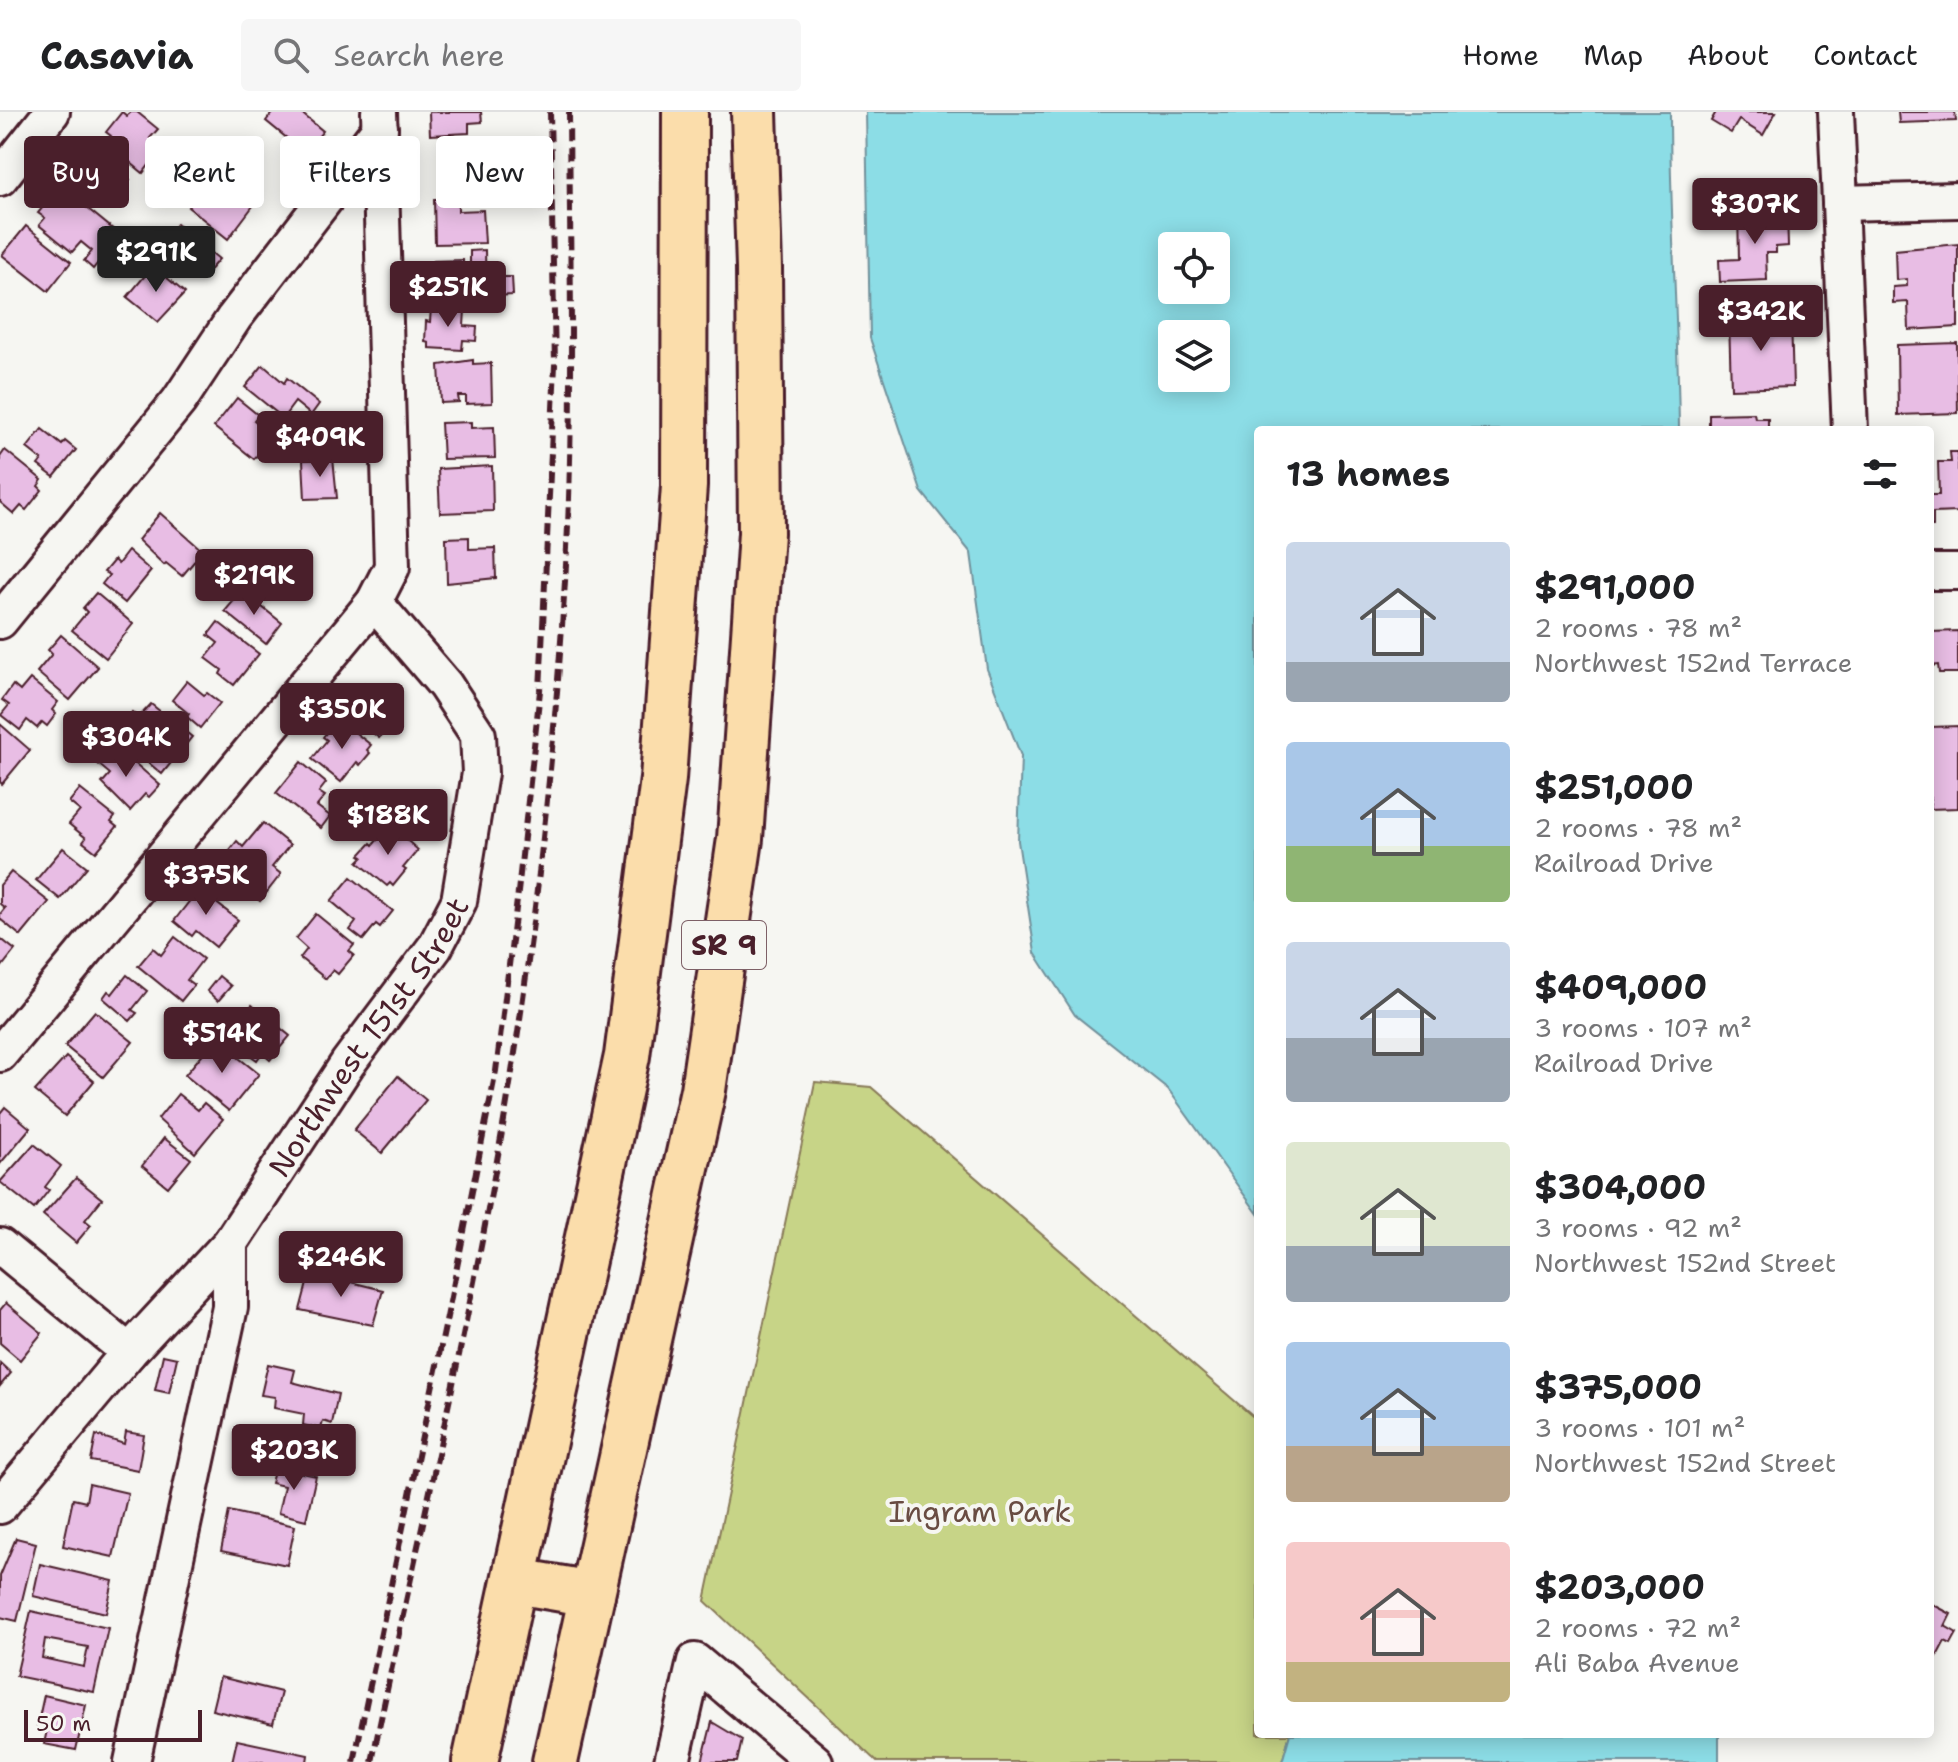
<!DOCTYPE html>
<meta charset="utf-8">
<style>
:root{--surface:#fff;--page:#f6f6f6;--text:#202124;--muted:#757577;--line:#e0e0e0;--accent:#4a1f2b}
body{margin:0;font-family:"Shantell Sans",sans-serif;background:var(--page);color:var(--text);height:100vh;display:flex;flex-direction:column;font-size:30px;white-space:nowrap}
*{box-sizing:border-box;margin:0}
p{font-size:26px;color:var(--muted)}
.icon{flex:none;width:44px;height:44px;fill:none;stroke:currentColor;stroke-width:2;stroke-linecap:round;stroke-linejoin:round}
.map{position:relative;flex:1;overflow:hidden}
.drawer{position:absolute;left:1254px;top:314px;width:680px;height:1312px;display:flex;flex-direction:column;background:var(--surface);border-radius:8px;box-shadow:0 4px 20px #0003}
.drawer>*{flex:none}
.banner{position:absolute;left:24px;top:24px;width:760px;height:72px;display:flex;gap:16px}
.fabs{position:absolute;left:1158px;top:120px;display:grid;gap:16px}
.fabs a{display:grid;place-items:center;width:72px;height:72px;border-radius:8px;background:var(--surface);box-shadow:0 4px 20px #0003;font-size:40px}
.scale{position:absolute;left:24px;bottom:20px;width:178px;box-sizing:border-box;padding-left:8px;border:4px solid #4a1f2b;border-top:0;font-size:22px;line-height:28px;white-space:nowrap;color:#4a1f2b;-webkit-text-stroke:6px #f6f6f2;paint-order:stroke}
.price{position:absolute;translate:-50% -68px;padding:0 18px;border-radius:8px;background:var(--accent);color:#fff;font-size:26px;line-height:52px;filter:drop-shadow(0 2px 4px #0008)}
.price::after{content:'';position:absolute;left:50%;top:48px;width:24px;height:18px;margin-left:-12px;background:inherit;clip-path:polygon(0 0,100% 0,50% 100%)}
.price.active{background:#222;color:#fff}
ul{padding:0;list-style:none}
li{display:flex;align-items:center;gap:24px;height:200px;padding:0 32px}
li span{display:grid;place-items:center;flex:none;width:224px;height:160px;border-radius:8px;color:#555}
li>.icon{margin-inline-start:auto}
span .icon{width:96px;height:96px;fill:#fffc;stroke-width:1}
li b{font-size:34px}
h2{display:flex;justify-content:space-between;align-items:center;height:96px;padding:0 32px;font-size:34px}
.tag{padding:0 28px;border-radius:8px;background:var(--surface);box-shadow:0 4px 20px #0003;font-size:28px;line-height:72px}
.tag.active{background:var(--accent);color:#fff}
header{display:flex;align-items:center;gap:48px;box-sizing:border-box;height:112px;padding:0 40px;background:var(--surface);border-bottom:2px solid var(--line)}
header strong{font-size:38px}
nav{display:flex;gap:44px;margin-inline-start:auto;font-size:28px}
.search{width:560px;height:72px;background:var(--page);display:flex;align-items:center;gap:20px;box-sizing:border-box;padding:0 28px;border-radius:8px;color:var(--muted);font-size:30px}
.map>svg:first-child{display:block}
.green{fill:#c7d487;stroke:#887a59;stroke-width:2}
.water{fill:#8cdde6;stroke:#72919b;stroke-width:2;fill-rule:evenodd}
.building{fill:#e8bde4;stroke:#4a1f2b;stroke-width:2;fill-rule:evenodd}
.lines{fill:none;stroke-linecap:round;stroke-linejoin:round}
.minor-casing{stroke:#4a1f2b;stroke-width:40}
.major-casing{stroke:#4a1f2b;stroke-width:50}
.minor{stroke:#f6f6f2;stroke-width:34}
.major{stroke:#fbddab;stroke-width:44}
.rail{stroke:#4a1f2b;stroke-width:6;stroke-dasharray:12 6;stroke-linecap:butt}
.labels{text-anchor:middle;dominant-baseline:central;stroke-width:8;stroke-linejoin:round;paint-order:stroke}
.shield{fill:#f6f6f2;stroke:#7e6067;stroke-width:2}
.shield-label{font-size:28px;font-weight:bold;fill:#4a1f2b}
.street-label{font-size:30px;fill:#4a1f2b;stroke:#f6f6f2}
.park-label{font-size:30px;fill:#694c42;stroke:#f6f6f2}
</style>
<header>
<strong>Casavia</strong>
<div class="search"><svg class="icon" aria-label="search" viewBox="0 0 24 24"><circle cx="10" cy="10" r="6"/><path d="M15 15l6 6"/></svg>Search here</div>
<nav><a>Home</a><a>Map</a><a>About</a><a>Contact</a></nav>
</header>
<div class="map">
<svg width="1958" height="1650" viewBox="0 0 1958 1650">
<rect width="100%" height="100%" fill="#f6f6f2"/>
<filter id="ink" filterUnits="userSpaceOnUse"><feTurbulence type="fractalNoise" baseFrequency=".0125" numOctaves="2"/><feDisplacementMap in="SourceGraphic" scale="16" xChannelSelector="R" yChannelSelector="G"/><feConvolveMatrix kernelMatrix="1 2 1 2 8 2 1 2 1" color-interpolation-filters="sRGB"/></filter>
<g filter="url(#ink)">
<polygon class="green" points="815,970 871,975 1258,1309 1258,1622 1290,1622 1282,1650 877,1650 705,1489"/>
<g class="water">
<path d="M866,0H1670C1670,106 1678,212 1679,318H1258V1102L1168,977L1075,903L1035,841L1018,729L1021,644L987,557L971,441L921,379L870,226ZM1172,134H1216V178H1172ZM1172,222H1216V266H1172Z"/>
<polygon points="1290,1622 1719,1622 1719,1650 1282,1650"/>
</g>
<g class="building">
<polygon points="122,0 127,4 130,0 137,0 158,17 150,26 163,35 143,61 106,30 111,24 106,20"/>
<polygon points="273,0 300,0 323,19 305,41 266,9"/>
<polygon points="429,0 481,0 482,10 469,11 469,21 430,23"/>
<polygon points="1716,0 1776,0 1763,23 1739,8 1731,21 1711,9"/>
<polygon points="1898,0 1955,0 1956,9 1899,11"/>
<polygon points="94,31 107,42 103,46 130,68 110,94 79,72 81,70 69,60"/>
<polygon points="209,69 225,82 230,76 253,94 228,127 188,95"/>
<polygon points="60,74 120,123 93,157 84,149 92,139 81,130 72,140 39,113 45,106 38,101"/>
<polygon points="434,87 458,87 458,99 483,98 485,131 435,132"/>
<polygon points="1787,100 1788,134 1776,135 1776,141 1766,141 1767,168 1720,170 1719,148 1739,147 1738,101"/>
<polygon points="177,112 219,147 201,168 160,134"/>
<polygon points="26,114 71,150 48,179 2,143"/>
<polygon points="1958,132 1958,215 1909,218 1908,190 1893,191 1893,175 1907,174 1907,167 1896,168 1895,138"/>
<polygon points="485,138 486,185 434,186 433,149 463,148 463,155 470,154 470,139"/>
<polygon points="153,154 185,181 158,210 127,185"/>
<polygon points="494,165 512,165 513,183 495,184"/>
<polygon points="431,195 465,198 464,214 477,215 476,229 463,228 462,238 429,236 429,231 425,230 426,209 430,210"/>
<polygon points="1791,205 1793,275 1731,277 1729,207"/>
<polygon points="1957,231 1958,301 1898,303 1897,233"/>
<polygon points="473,248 473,252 491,251 492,291 466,292 466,284 458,284 459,290 441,291 439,253"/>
<polygon points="263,253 284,271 287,266 319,292 311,303 295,290 283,306 245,275"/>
<polygon points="237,286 258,303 254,308 274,324 254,347 214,315"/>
<polygon points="1754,301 1755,306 1768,306 1768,318 1709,318 1709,302"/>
<polygon points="471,310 471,316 494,315 495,346 443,347 441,311"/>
<polygon points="42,317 62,333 65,329 76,338 54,365 38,353 42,348 27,336"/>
<polygon points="5,338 42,368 38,374 42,378 26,398 21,394 14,402 0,390 0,345"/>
<polygon points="1950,340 1958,340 1958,400 1933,401 1933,414 1930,414 1930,383 1939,383 1938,350 1951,350"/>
<polygon points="333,346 337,386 305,387 303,348"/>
<polygon points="492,354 493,399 440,401 438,357"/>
<polygon points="160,401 203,439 182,464 166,451 164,453 138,428"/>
<polygon points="469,425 469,437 495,436 496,466 447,471 446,426"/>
<polygon points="128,439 151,459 125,491 102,472 109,463 104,460 114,448 118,452"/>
<polygon points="242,479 282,511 266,532 225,499"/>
<polygon points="96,481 133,512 106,546 72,518 87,500 83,496"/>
<polygon points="218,510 259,542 234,573 220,562 222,558 206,546 218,531 208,523"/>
<polygon points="1958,519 1958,561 1939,561 1938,553 1930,554 1930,520"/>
<polygon points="61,523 98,555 70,588 37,560 52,542 48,538"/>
<polygon points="30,567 58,590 52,598 56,602 47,614 42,610 37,616 27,608 20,618 1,603 9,593 2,588 13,573 20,579"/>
<polygon points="187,569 204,583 207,581 220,591 200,616 187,605 189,602 172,588"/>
<polygon points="365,571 374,578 372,581 398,603 379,626 353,605 350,608 340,600"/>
<polygon points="151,592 192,625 162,662 114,622 132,600 138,606"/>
<polygon points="335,610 339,613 342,610 371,633 367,638 370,641 360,653 357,650 341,670 312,647 327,628 323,625"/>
<polygon points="0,612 30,638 2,672 0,670"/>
<polygon points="1958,614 1958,696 1930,697 1930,615"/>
<polygon points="114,633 160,673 149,685 145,682 130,699 102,671 110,662 98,652"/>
<polygon points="301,650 326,671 319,680 325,684 317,694 330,704 321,716 276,681"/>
<polygon points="80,677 115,705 111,710 117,715 96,740 83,730 86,726 69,712 80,699 69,690"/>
<polygon points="263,711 290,733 272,755 281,762 260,789 217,754 237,729 243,735"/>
<polygon points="390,713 418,738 403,756 406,758 393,774 390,771 387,774 358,750 363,745 360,743 371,731 373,733"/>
<polygon points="63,736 87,755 60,787 36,768"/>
<polygon points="11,760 49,790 21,824 0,807 0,802 5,796 0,792 0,773"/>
<polygon points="351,765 393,799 380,815 376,812 363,828 350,818 356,810 331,789"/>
<polygon points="202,773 217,785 214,789 238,808 216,835 196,819 192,824 174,809"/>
<polygon points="316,802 354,833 349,839 354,843 338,862 333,858 326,867 300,846 307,837 296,827"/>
<polygon points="175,825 203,847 187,868 194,873 181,889 138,854 153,836 161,843"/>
<polygon points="0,826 15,838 0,857"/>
<polygon points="127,863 147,879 132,898 137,901 130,909 103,886 108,879 112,882"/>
<polygon points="219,864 231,874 218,889 207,879"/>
<polygon points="252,893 290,924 270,948 262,941 257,948 250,943 256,936 232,917"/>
<polygon points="95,899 133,930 103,965 65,934"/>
<polygon points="215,927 259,962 229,999 185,963"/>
<polygon points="66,945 94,969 65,1004 35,979"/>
<polygon points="398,964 426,988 382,1041 354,1018"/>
<polygon points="178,982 198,998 204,991 223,1007 195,1041 158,1007"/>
<polygon points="5,995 30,1016 0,1052 0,1001"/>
<polygon points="164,1026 191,1047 168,1075 142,1054"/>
<polygon points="34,1032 61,1054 45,1075 49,1078 34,1097 0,1070"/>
<polygon points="76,1066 102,1087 85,1108 91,1113 76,1131 43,1103"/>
<polygon points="310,1160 383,1178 373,1213 300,1198"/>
<polygon points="6,1191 42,1221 20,1248 0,1231 0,1198"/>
<polygon points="163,1243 177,1246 169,1281 155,1278"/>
<polygon points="0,1251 11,1261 0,1274"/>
<polygon points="268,1252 295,1258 292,1270 338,1282 332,1312 323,1309 321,1317 303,1313 304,1302 274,1296 275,1285 261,1283"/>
<polygon points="126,1320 144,1323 138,1358 91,1349 96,1323 124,1332"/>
<polygon points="275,1355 316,1364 306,1408 278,1401 284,1374 271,1371"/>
<polygon points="89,1372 128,1381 113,1445 63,1434 73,1387 86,1390"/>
<polygon points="229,1399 295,1414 287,1453 221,1439"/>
<polygon points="16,1426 36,1431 17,1509 0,1505 0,1464"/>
<polygon points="40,1452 113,1469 106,1501 33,1484"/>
<polygon points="1930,1491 1951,1502 1945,1514 1957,1521 1951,1532 1945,1529 1936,1546 1930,1542"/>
<path d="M31,1499L108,1516L94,1580L16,1564ZM45,1527L88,1535L84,1555L42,1546Z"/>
<polygon points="220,1565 281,1580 273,1612 212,1598"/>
<polygon points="44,1583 86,1593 76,1638 44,1632 47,1618 37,1615"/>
<polygon points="712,1610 742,1628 737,1650 702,1650"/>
<polygon points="237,1628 308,1643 307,1650 232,1650"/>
</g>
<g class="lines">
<defs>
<g id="minor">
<polyline points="1836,0 1850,318"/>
<polyline points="0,66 52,0"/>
<polyline points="1840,91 1958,88"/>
<polyline points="1930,460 1958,460"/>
<polyline points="0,509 179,289 234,206 380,16"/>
<polyline points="0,942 374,490 392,455 379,0"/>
<polyline points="0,1134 129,1240"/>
<path id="s1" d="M0,1394L129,1240L230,1131L348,951L435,835L459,789L480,661L478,623L445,573L374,490"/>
<polyline points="132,1650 230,1195 230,1131"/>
<polyline points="672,1650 695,1549 815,1650"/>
</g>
<g id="major">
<polyline points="516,1469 592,1482"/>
<polyline points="475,1650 627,944 663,667 684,374 685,0"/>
<polyline points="555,1650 703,978 740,727 761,421 759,156 754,0"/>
</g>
</defs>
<use href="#minor" class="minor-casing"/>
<use href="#major" class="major-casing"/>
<use href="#minor" class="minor"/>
<use href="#major" class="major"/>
<g class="rail">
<polyline points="354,1650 447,1205 496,959 518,780 540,579 555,253 550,0"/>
<path d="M372,1650C419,1420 475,1192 512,960C539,787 557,611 567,436C574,291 570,145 569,0"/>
</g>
</g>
</g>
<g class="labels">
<rect class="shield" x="682" y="809" width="84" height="48" rx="6"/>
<g class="shield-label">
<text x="724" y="833">SR 9</text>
</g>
<g class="street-label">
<text stroke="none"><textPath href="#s1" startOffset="598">Northwest 151st Street</textPath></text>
</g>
<g class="park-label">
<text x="980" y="1399">Ingram Park</text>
</g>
</g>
</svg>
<div class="fabs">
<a><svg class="icon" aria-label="locate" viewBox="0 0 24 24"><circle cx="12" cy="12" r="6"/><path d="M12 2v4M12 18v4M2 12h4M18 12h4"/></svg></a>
<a><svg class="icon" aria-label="layers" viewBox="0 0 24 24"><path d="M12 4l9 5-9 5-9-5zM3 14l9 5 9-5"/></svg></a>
</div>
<div class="scale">50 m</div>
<b class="price" style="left:1755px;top:134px">$307K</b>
<b class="price active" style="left:156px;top:182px">$291K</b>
<b class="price" style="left:448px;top:217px">$251K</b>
<b class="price" style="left:1761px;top:241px">$342K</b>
<b class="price" style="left:320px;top:367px">$409K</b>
<b class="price" style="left:254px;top:505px">$219K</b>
<b class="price" style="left:342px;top:639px">$350K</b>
<b class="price" style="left:126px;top:667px">$304K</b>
<b class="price" style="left:388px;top:745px">$188K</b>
<b class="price" style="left:206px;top:805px">$375K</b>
<b class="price" style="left:222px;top:963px">$514K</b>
<b class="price" style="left:341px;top:1187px">$246K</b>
<b class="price" style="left:294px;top:1380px">$203K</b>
<div class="banner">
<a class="tag active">Buy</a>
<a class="tag">Rent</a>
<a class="tag">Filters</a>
<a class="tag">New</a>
</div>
<section class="drawer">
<h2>13 homes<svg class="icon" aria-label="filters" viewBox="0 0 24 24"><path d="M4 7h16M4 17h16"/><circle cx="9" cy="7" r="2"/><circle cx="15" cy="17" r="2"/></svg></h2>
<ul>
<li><span style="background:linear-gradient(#c9d6e8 75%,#9aa5b1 0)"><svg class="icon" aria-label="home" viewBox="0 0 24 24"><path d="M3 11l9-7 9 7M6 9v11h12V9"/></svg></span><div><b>$291,000</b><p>2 rooms · 78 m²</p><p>Northwest 152nd Terrace</p></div></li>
<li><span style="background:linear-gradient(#a9c7e8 65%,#8fb573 0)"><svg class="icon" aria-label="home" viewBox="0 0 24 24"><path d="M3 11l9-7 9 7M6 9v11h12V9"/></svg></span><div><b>$251,000</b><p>2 rooms · 78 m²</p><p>Railroad Drive</p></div></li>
<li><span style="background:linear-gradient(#c9d6e8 60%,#9aa5b1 0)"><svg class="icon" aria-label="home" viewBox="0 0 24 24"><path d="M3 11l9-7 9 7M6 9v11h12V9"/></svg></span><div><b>$409,000</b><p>3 rooms · 107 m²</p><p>Railroad Drive</p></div></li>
<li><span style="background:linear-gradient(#dfe7d0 65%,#9aa5b1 0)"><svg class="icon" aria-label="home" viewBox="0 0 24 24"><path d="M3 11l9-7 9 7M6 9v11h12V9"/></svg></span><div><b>$304,000</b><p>3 rooms · 92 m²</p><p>Northwest 152nd Street</p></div></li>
<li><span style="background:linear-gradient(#a9c7e8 65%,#b9a48a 0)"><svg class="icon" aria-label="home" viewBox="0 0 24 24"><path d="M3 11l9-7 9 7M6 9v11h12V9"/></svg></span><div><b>$375,000</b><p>3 rooms · 101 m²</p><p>Northwest 152nd Street</p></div></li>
<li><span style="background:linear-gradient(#f6c9c9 75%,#c2b280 0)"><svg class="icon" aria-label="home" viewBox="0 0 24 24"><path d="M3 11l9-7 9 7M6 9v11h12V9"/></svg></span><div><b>$203,000</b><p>2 rooms · 72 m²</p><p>Ali Baba Avenue</p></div></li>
</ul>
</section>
</div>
